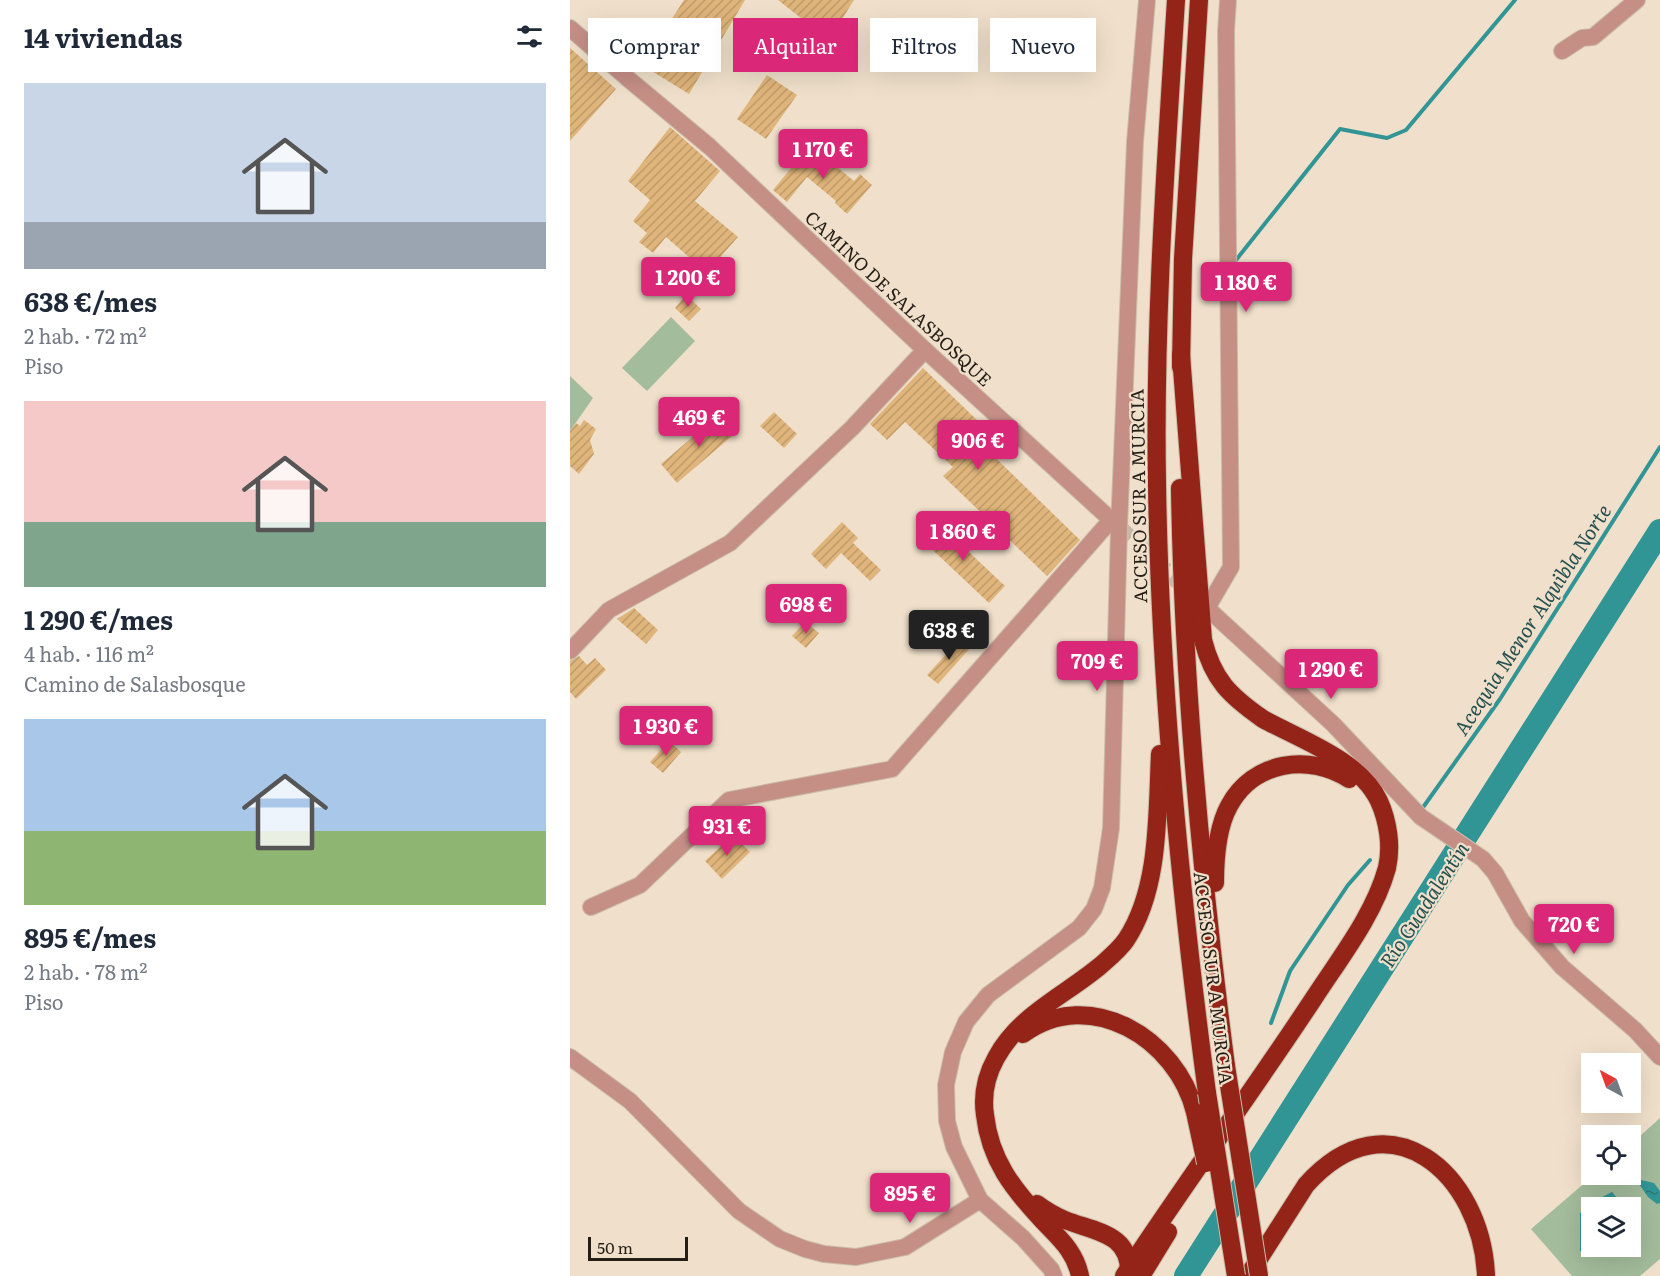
<!DOCTYPE html>
<html lang="es">
<meta charset="utf-8">
<style>
:root{--surface:#fff;--page:#f6f6f7;--text:#1f2937;--muted:#747a83;--accent:#db2777}
body{margin:0;font-family:Literata,serif;background:var(--page);color:var(--text);height:100vh;display:flex;flex-direction:column;font-size:22px;white-space:nowrap}
*{box-sizing:border-box;margin:0}
p{font-size:20px;color:var(--muted)}
.icon{flex:none;width:33px;height:33px;fill:none;stroke:currentColor;stroke-width:2;stroke-linecap:round;stroke-linejoin:round}
.map{position:relative;flex:1;overflow:hidden}
.side{display:flex;flex-direction:column;background:var(--surface);width:570px}
.side>*{flex:none}
.top-card{position:absolute;left:18px;top:18px;width:570px;height:54px;display:flex;gap:12px}
.needle{width:39px;rotate:319deg}
.fabs{position:absolute;left:1011px;top:1053px;display:grid;gap:12px}
.fabs a{display:grid;place-items:center;width:60px;height:60px;border-radius:0px;background:var(--surface);box-shadow:0 6px 24px #0002;font-size:30px}
.scale{position:absolute;left:18px;bottom:15px;width:100px;box-sizing:border-box;padding-left:6px;border:3px solid #241e16;border-top:0;font-size:16px;line-height:21px;white-space:nowrap;color:#241e16;-webkit-text-stroke:4px #f0e0cb;paint-order:stroke}
.price{position:absolute;translate:-50% -51px;padding:0 14px;border-radius:6px;background:var(--accent);color:#fff;font-size:20px;line-height:39px;filter:drop-shadow(0 2px 3px #0008)}
.price::after{content:'';position:absolute;left:50%;top:36px;width:18px;height:14px;margin-left:-9px;background:inherit;clip-path:polygon(0 0,100% 0,50% 100%)}
.price.current{background:#222;color:#fff}
ul{padding:0;list-style:none}
li{display:grid;align-content:center;gap:12px;height:318px;padding:0 24px}
li span{display:grid;place-items:center;height:186px;border-radius:0px;color:#555}
li>.icon{margin-inline-start:auto}
span .icon{width:108px;height:108px;fill:#fffc;stroke-width:1}
li b{font-size:26px}
h2{display:flex;justify-content:space-between;align-items:center;height:72px;padding:0 24px;font-size:26px}
.pill{padding:0 21px;border-radius:0px;background:var(--surface);box-shadow:0 6px 24px #0002;font-size:21px;line-height:54px}
.pill.current{background:var(--accent);color:#fff}
main{display:flex;flex:1;min-height:0}
.map>svg:first-child{display:block}
.grass{fill:#a3bc9b;fill-rule:evenodd}
.water{fill:url(#water-ripples)}
.lines{fill:none;stroke-linecap:round;stroke-linejoin:round}
.stream{stroke:#319595;stroke-width:4}
.river{stroke:#319595;stroke-width:24}
.building{fill:url(#building-hatch)}
.tertiary-tunnel{stroke:#c7b9a7;stroke-width:16;stroke-dasharray:16 8;stroke-linecap:butt}
.minor-casing{stroke:#cbbdaa;stroke-width:18}
.tertiary-casing{stroke:#cbbdaa;stroke-width:18}
.motorway-casing{stroke:#cbbdaa;stroke-width:20}
.minor{stroke:#c58f86;stroke-width:16}
.tertiary{stroke:#c58f86;stroke-width:16}
.motorway{stroke:#942318;stroke-width:18}
.motorway-bridge-casing{stroke:#cbbdaa;stroke-width:20;stroke-linecap:butt}
.motorway-bridge{stroke:#942318;stroke-width:18}
.labels{text-anchor:middle;dominant-baseline:central;stroke-width:4.5;stroke-linejoin:round;paint-order:stroke}
.street-label{font-size:18px;fill:#241e16;stroke:#f0e0cb}
.water-label{font-size:20px;font-style:italic;fill:#255050;stroke:#f0e0cb}
</style>
<main>
<section class="side">
<h2>14 viviendas<svg class="icon" aria-label="filters" viewBox="0 0 24 24"><path d="M4 7h16M4 17h16"/><circle cx="9" cy="7" r="2"/><circle cx="15" cy="17" r="2"/></svg></h2>
<ul>
<li><span style="background:linear-gradient(#c9d6e8 75%,#9aa5b1 0)"><svg class="icon" aria-label="home" viewBox="0 0 24 24"><path d="M3 11l9-7 9 7M6 9v11h12V9"/></svg></span><div><b>638 €/mes</b><p>2 hab. · 72 m²</p><p>Piso</p></div></li>
<li><span style="background:linear-gradient(#f6c9c9 65%,#7fa58c 0)"><svg class="icon" aria-label="home" viewBox="0 0 24 24"><path d="M3 11l9-7 9 7M6 9v11h12V9"/></svg></span><div><b>1 290 €/mes</b><p>4 hab. · 116 m²</p><p>Camino de Salasbosque</p></div></li>
<li><span style="background:linear-gradient(#a9c7e8 60%,#8fb573 0)"><svg class="icon" aria-label="home" viewBox="0 0 24 24"><path d="M3 11l9-7 9 7M6 9v11h12V9"/></svg></span><div><b>895 €/mes</b><p>2 hab. · 78 m²</p><p>Piso</p></div></li>
</ul>
</section>
<div class="map">
<svg width="1090" height="1276" viewBox="0 0 1090 1276">
<defs>
<pattern id="water-ripples" width="26" height="14" patternUnits="userSpaceOnUse" patternTransform="scale(1.5)"><rect width="26" height="14" fill="#319595"/><path d="M2 4q2-2 4 0t4 0M15 11q2-2 4 0t4 0" fill="none" stroke="#297979"/></pattern>
<pattern id="building-hatch" width="6" height="6" patternUnits="userSpaceOnUse" patternTransform="scale(1.5)"><rect width="6" height="6" fill="#e0b57b"/><path d="M-1 1l2-2M0 6l6-6M5 7l2-2" fill="none" stroke="#c09b6a"/></pattern>
</defs>
<rect width="100%" height="100%" fill="#f0e0cb"/>
<g class="grass">
<polygon points="101,317 125,341 77,391 52,368"/>
<polygon points="0,376 23,398 0,431"/>
<path d="M1090,1118V1259L1070,1276H1002L961,1229L1024,1175L1060,1174L1061,1144ZM1022,1208H1060V1246H1022Z"/>
</g>
<g class="water">
<polygon points="1071,1180 1084,1183 1090,1191 1090,1203 1087,1204 1078,1197 1069,1184"/>
<polygon points="1042,1192 1055,1207 1022,1208 1022,1246 1041,1247 1036,1248 1029,1257 1019,1256 1010,1251 1010,1213 1019,1207 1025,1197 1032,1197"/>
</g>
<g class="lines">
<g class="stream">
<polyline points="666,260 770,129 817,138 836,130 945,0"/>
<polyline points="854,806 930,699 1090,447"/>
<polyline points="701,1023 720,971 778,885 800,860"/>
</g>
<polyline class="river" points="616,1276 1090,531"/>
</g>
<g class="building">
<polygon points="114,0 175,0 119,94 72,65"/>
<polygon points="208,0 284,0 259,40"/>
<polygon points="0,48 46,89 0,141"/>
<polygon points="197,75 227,95 196,139 167,119"/>
<polygon points="100,127 150,171 125,201 168,237 125,286 108,271 119,257 96,237 83,253 69,242 77,233 63,221 80,200 58,181"/>
<polygon points="240,145 284,181 290,174 302,185 277,214 265,203 266,201 237,177 217,202 203,190"/>
<polygon points="116,295 131,309 119,321 105,308"/>
<polygon points="353,368 408,421 398,431 510,540 477,576 373,476 383,467 335,422 317,440 300,424"/>
<polygon points="152,412 168,431 107,483 91,464"/>
<polygon points="204,412 227,434 214,448 190,426"/>
<polygon points="14,420 26,429 20,440 24,454 9,474 0,466 0,431 6,423 10,426"/>
<polygon points="272,522 288,538 283,543 311,570 300,581 271,553 256,569 241,554"/>
<polygon points="367,522 435,586 419,603 351,539"/>
<polygon points="64,608 88,630 76,644 47,619"/>
<polygon points="235,622 249,633 236,648 222,636"/>
<polygon points="391,638 401,647 368,684 357,675"/>
<polygon points="9,656 17,665 25,658 36,670 6,699 0,692 0,661"/>
<polygon points="99,741 111,752 93,773 80,762"/>
<polygon points="163,835 180,852 152,879 135,861"/>
</g>
<g class="lines">
<polyline class="tertiary-tunnel" points="549,527 620,593"/>
<defs>
<g id="minor">
<polyline points="992,51 1012,38 1023,37 1067,0"/>
<polyline points="637,608 661,567 656,31 658,0"/>
<polyline points="0,651 39,610 160,543 282,428 355,350"/>
<polyline points="21,907 70,885 159,800 322,769 541,520"/>
<polyline points="0,1057 60,1101 169,1211 210,1239 235,1249 254,1254 286,1257 335,1247 410,1200"/>
<polyline points="484,1276 481,1269 453,1238 410,1200 384,1147 377,1121 376,1085 383,1052 396,1022 418,995 509,928 524,909 532,888 541,828 549,527 565,142 577,0"/>
</g>
<g id="tertiary">
<polyline points="0,28 56,77 140,147 355,350 549,527"/>
<polyline points="637,608 763,724 851,817 913,859 925,873 952,921 992,967 1065,1030 1090,1057"/>
</g>
<g id="motorway">
<path d="M606,0C596,161 584,323 587,484C590,688 610,891 637,1093"/>
<polyline points="611,367 613,259 629,0"/>
<path d="M610,488C613,681 631,874 656,1066"/>
<path d="M645,883C645,858 647,828 659,806C683,761 739,753 779,779"/>
<path d="M453,1034C520,985 607,1039 625,1112"/>
<path d="M467,1204C475,1210 485,1216 495,1220C525,1232 562,1233 559,1276"/>
<path d="M510,1276C505,1251 489,1238 473,1221C443,1189 420,1160 415,1115C412,1095 416,1076 426,1058C449,1015 494,996 530,966C539,958 549,950 556,940C590,889 587,814 590,754"/>
<path d="M554,1276C616,1182 682,1092 744,998C770,958 804,915 817,868C822,846 818,821 809,801C790,760 731,740 693,719C660,696 643,680 633,640L611,355"/>
<polyline points="571,1276 598,1232"/>
<path d="M678,1276L736,1185C819,1092 912,1174 916,1276"/>
</g>
</defs>
<use href="#minor" class="minor-casing"/>
<use href="#tertiary" class="tertiary-casing"/>
<use href="#motorway" class="motorway-casing"/>
<use href="#minor" class="minor"/>
<use href="#tertiary" class="tertiary"/>
<use href="#motorway" class="motorway"/>
<defs>
<g id="motorway-bridge">
<polyline points="656,1066 689,1276"/>
<polyline points="637,1093 666,1276"/>
<polyline points="625,1112 636,1163"/>
</g>
</defs>
<use href="#motorway-bridge" class="motorway-bridge-casing"/>
<use href="#motorway-bridge" class="motorway-bridge"/>
</g>
<g class="labels">
<g class="street-label">
<text transform="translate(329 298) rotate(43)">CAMINO DE SALASBOSQUE</text>
<text transform="translate(568 496) rotate(-91)">ACCESO SUR A MURCIA</text>
<text transform="translate(644 978) rotate(83)">ACCESO SUR A MURCIA</text>
</g>
<g class="water-label">
<text transform="translate(961 619) rotate(-57)">Acequia Menor Alquibla Norte</text>
<text transform="translate(853 904) rotate(-57)">Río Guadalentín</text>
</g>
</g>
</svg>
<div class="fabs">
<a><svg class="needle" viewBox="-14 -14 28 28"><path d="M0-13l5 13h-10z" fill="#e53935"/><path d="M0 13l5-13h-10z" fill="#747a83"/></svg></a>
<a><svg class="icon" aria-label="locate" viewBox="0 0 24 24"><circle cx="12" cy="12" r="6"/><path d="M12 2v4M12 18v4M2 12h4M18 12h4"/></svg></a>
<a><svg class="icon" aria-label="layers" viewBox="0 0 24 24"><path d="M12 4l9 5-9 5-9-5zM3 14l9 5 9-5"/></svg></a>
</div>
<div class="scale">50 m</div>
<b class="price" style="left:253px;top:180px">1 170 €</b>
<b class="price" style="left:118px;top:308px">1 200 €</b>
<b class="price" style="left:676px;top:313px">1 180 €</b>
<b class="price" style="left:129px;top:448px">469 €</b>
<b class="price" style="left:408px;top:471px">906 €</b>
<b class="price" style="left:393px;top:562px">1 860 €</b>
<b class="price" style="left:236px;top:635px">698 €</b>
<b class="price current" style="left:379px;top:661px">638 €</b>
<b class="price" style="left:527px;top:692px">709 €</b>
<b class="price" style="left:761px;top:700px">1 290 €</b>
<b class="price" style="left:96px;top:757px">1 930 €</b>
<b class="price" style="left:157px;top:857px">931 €</b>
<b class="price" style="left:1004px;top:955px">720 €</b>
<b class="price" style="left:340px;top:1224px">895 €</b>
<div class="top-card">
<a class="pill">Comprar</a>
<a class="pill current">Alquilar</a>
<a class="pill">Filtros</a>
<a class="pill">Nuevo</a>
</div>
</div>
</main>
